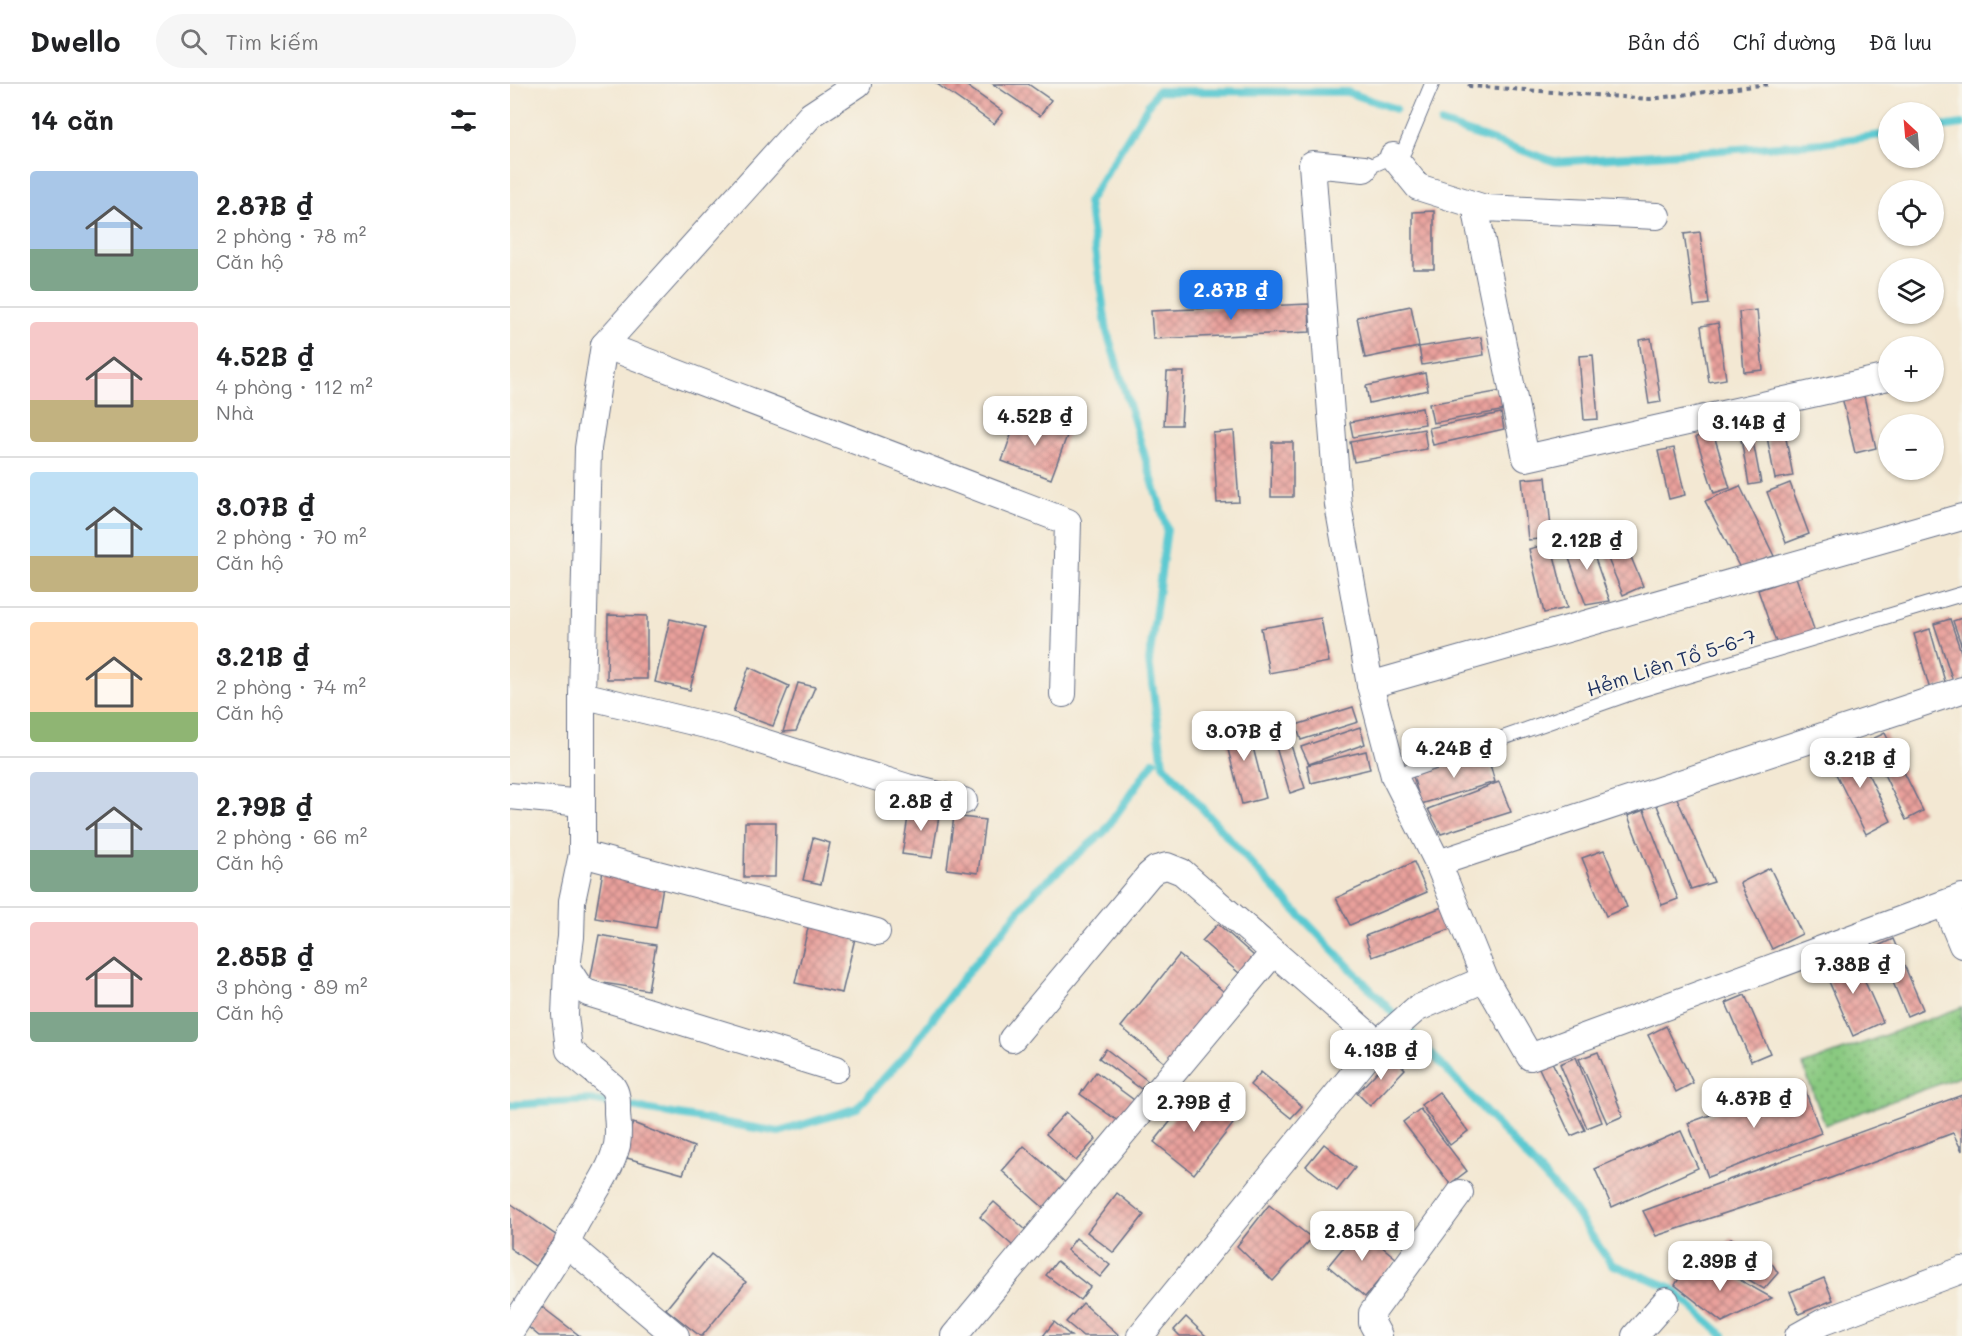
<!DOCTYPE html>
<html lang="vi">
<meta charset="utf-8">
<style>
:root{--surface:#fff;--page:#f6f6f6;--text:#202124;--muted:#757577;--line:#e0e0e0;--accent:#1a73e8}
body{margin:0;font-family:Mali,sans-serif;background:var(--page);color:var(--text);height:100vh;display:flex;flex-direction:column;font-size:22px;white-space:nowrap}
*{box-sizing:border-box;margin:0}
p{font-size:20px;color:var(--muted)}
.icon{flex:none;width:33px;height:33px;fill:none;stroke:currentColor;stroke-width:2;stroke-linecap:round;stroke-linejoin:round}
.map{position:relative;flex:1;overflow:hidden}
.sheet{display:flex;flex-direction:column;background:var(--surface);width:510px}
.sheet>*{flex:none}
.needle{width:39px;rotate:334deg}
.tools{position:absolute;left:1368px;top:18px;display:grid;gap:12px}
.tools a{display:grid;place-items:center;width:66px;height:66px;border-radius:50%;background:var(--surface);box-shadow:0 2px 4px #0004;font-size:30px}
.price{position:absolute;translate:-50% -51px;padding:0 14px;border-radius:12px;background:#fff;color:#222;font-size:20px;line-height:39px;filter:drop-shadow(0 2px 3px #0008)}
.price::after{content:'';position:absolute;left:50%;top:36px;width:18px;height:14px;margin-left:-9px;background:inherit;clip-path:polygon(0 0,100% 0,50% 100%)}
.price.active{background:var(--accent);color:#fff}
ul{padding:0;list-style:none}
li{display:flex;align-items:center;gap:18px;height:150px;padding:0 30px}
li+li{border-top:2px solid var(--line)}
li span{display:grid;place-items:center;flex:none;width:168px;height:120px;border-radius:6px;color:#555}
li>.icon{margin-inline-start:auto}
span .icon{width:72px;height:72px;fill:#fffc;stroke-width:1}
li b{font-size:26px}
h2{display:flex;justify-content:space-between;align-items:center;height:72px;padding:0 30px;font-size:26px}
header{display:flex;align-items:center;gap:36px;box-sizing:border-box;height:84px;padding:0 30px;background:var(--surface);border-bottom:2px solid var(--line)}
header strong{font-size:28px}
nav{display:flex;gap:33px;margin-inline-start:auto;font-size:21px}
.search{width:420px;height:54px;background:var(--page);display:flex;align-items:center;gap:15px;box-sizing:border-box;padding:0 21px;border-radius:33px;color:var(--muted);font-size:22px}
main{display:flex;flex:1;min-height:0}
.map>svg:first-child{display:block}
.grass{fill:url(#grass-dots);stroke:#527c6f;stroke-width:1.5}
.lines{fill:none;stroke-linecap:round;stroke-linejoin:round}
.stream{stroke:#5cc9d1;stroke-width:8}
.building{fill:url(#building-cross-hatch)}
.lane-casing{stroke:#677087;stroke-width:16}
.street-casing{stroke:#677087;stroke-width:28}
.path{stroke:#677087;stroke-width:4;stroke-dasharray:4.5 4.5;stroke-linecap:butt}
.lane{stroke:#fff;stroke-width:14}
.street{stroke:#fff;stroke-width:26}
.labels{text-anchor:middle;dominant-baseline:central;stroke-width:5;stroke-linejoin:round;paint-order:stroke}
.street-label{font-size:20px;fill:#1b2f5e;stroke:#f7f3e8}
</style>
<header>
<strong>Dwello</strong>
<div class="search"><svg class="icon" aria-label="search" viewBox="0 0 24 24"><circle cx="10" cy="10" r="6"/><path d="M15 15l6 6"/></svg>Tìm kiếm</div>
<nav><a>Bản đồ</a><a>Chỉ đường</a><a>Đã lưu</a></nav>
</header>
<main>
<section class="sheet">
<h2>14 căn<svg class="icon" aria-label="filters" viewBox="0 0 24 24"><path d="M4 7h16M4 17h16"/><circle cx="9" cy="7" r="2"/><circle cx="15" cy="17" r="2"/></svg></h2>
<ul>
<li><span style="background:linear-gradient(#a9c7e8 65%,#7fa58c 0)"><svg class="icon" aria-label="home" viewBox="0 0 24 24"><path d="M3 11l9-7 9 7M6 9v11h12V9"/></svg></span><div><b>2.87B ₫</b><p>2 phòng · 78 m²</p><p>Căn hộ</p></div></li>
<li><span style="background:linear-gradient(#f6c9c9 65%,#c2b280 0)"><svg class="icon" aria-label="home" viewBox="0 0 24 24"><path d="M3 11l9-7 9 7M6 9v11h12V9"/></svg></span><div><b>4.52B ₫</b><p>4 phòng · 112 m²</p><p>Nhà</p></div></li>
<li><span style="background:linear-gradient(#bfe0f5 70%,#c2b280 0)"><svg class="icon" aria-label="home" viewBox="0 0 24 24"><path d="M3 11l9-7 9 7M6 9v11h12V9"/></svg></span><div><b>3.07B ₫</b><p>2 phòng · 70 m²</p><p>Căn hộ</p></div></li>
<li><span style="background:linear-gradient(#ffd9b3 75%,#8fb573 0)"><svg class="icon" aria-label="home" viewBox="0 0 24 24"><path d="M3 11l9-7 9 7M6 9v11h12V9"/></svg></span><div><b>3.21B ₫</b><p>2 phòng · 74 m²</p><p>Căn hộ</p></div></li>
<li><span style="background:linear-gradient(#c9d6e8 65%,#7fa58c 0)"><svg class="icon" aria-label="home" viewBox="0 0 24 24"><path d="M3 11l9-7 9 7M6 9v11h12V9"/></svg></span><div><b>2.79B ₫</b><p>2 phòng · 66 m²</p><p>Căn hộ</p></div></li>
<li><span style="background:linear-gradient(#f6c9c9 75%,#7fa58c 0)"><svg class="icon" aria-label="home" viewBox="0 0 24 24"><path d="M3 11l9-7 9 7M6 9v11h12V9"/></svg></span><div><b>2.85B ₫</b><p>3 phòng · 89 m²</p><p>Căn hộ</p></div></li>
</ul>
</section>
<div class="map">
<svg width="1452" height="1252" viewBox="0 0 1452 1252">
<defs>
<pattern id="grass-dots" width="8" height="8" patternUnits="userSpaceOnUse" patternTransform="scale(1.5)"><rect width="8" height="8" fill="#89c980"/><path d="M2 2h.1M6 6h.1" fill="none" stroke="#6fa46c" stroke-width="1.8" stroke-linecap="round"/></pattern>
<pattern id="building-cross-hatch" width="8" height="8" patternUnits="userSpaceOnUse" patternTransform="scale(1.5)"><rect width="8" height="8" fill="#e9a09b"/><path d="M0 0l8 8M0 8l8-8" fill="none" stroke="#bc8382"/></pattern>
</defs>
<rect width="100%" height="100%" fill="#f7f3e8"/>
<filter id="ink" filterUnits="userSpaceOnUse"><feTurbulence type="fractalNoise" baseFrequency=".0167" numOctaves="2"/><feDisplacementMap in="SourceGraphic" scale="12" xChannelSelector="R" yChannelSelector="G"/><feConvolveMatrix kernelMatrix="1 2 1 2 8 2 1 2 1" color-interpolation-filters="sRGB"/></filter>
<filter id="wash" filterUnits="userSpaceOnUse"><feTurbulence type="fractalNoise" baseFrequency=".008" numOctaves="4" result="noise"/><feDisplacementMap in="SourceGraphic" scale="24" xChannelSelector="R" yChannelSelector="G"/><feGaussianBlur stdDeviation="1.35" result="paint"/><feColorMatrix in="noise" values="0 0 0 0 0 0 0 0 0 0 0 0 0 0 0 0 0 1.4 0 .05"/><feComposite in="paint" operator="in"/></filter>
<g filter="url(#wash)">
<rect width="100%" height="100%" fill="#f3e8d3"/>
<polygon class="grass" points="1452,923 1452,992 1315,1041 1293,981"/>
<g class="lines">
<g class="stream">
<polyline points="886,25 837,8 647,7 578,118 597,248 657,445 639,577 653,680 747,786 936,985 1059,1119 1101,1180 1160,1203 1214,1252"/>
<polyline points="931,39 1046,78 1312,59 1378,50"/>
<polyline points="1424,44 1452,40"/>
<polyline points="0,1021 80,1016 269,1048 347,1024 399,967 449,899 527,805 594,748 644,677"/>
</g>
</g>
<g id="blocks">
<g class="building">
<polygon points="427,0 454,0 493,28 484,40"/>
<polygon points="483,0 518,0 541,16 530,32"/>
<polygon points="924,127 924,185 903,185 903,128"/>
<polygon points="1190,148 1199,220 1184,222 1174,150"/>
<polygon points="799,220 800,248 643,255 641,227"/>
<polygon points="901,222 909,263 971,253 974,271 912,281 909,263 855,274 847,233"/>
<polygon points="1247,226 1253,286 1234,288 1229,228"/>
<polygon points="1208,239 1216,295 1199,298 1191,242"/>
<polygon points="1141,254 1151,318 1139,320 1129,256"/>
<polygon points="1083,271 1088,335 1074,336 1069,272"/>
<polygon points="657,288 674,288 671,341 654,341"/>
<polygon points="915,289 918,306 859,319 856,302"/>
<polygon points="991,307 996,326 923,339 919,320"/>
<polygon points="1353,308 1366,364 1345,369 1332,313"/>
<polygon points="912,324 915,340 843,353 840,338"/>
<polygon points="991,329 994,345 923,361 919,344"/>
<polygon points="508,331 558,349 541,395 492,377"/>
<polygon points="1272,333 1283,392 1265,395 1254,337"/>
<polygon points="1239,336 1251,399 1239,401 1228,338"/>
<polygon points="914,345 917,365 844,378 840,358"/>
<polygon points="724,347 729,418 707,419 703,349"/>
<polygon points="1203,348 1220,404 1204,409 1186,353"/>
<polygon points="762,358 783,358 783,413 761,413"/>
<polygon points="1164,364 1175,411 1159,415 1148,367"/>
<polygon points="1036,393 1042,454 1018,456 1012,395"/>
<polygon points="1280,399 1299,450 1276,459 1257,408"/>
<polygon points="1230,402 1264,472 1230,484 1195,417"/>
<polygon points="1111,449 1133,502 1113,511 1091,458"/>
<polygon points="1077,452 1100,517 1076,521 1053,458"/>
<polygon points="1041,459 1057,524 1034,529 1019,465"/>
<polygon points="1286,493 1306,551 1268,564 1248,506"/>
<polygon points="98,531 137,532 137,595 97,595"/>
<polygon points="811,534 819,578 759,589 751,544"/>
<polygon points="1452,534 1452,563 1443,537"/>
<polygon points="160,535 195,543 180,606 145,598"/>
<polygon points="1440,535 1452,571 1452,598 1444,600 1424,540"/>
<polygon points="1420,545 1436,601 1420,606 1404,550"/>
<polygon points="239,583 279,602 263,642 223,628"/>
<polygon points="288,599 305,603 286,647 273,648"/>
<polygon points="843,623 848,638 791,656 786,641"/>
<polygon points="736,636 756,714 732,720 712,642"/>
<polygon points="850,643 855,660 799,680 791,663"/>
<polygon points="776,646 795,704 780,709 762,650"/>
<polygon points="1375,649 1413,727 1396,736 1358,657"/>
<polygon points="1344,661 1381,737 1356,750 1318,674"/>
<polygon points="856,667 860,685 801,699 797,681"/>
<polygon points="977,670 985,698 911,720 903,692"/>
<polygon points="989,698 1001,728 931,750 918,725"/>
<polygon points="1166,712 1204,798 1181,805 1146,719"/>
<polygon points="400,721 430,726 422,774 392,770"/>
<polygon points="1134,726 1168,815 1152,821 1118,732"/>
<polygon points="444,732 475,736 468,789 437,785"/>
<polygon points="235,738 266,738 265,793 234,793"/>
<polygon points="303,754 320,759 311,800 293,796"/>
<polygon points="1094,766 1117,823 1096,832 1072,774"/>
<polygon points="904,778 917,808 840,841 826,814"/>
<polygon points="94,780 155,790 146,844 85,834"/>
<polygon points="1260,784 1292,850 1262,865 1230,799"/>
<polygon points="935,822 943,844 862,873 855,852"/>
<polygon points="299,840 346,850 332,909 285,899"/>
<polygon points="708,840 744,872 729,889 692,857"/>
<polygon points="89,851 146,861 138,906 80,897"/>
<polygon points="1383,855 1413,925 1397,932 1368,862"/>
<polygon points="669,871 718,911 659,982 611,943"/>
<polygon points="1343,871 1373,938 1343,952 1313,884"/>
<polygon points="1235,911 1260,969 1241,977 1216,919"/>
<polygon points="1156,942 1183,999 1166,1008 1138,951"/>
<polygon points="596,965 638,997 631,1005 589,974"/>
<polygon points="1088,968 1113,1032 1097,1039 1069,975"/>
<polygon points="882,972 895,985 860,1022 847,1009"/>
<polygon points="1066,973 1092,1038 1077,1044 1050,980"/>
<polygon points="1042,978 1075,1046 1061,1052 1029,984"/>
<polygon points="586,988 624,1016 608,1037 570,1010"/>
<polygon points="751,988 792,1022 781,1034 740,1001"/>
<polygon points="1292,998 1311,1049 1198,1093 1178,1039"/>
<polygon points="929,1008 958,1047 940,1061 911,1021"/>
<polygon points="683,1009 723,1040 684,1090 644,1058"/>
<polygon points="1452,1011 1452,1067 1443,1049 1318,1095 1146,1152 1133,1127"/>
<polygon points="910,1025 957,1087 940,1100 893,1038"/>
<polygon points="556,1028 586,1055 566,1077 536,1050"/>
<polygon points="123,1039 184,1063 173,1090 110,1072"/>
<polygon points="1171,1047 1188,1084 1102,1123 1085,1085"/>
<polygon points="814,1060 845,1084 827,1107 796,1082"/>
<polygon points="514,1062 557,1100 535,1125 492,1087"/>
<polygon points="607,1109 634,1131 604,1169 577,1148"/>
<polygon points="484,1118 516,1146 503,1162 470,1133"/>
<polygon points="0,1119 47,1152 25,1182 0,1164"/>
<polygon points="759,1121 802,1154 763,1197 727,1162"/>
<polygon points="849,1144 887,1175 855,1213 818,1182"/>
<polygon points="566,1154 600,1181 590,1193 557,1166"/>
<polygon points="1221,1154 1263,1181 1268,1189 1254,1205 1205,1175"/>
<polygon points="201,1170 236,1198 192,1252 190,1252 156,1225"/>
<polygon points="547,1177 580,1203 570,1216 536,1191"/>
<polygon points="1198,1178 1262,1214 1212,1238 1165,1201 1174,1186 1190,1190"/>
<polygon points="1314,1194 1323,1216 1289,1230 1280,1208"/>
<polygon points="573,1219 610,1252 573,1252 556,1238"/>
<polygon points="32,1223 70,1252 29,1252 17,1242"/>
<polygon points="676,1233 696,1252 670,1252 664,1246"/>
<polygon points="544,1238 561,1252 533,1252"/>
</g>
</g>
</g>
<g filter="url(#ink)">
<use href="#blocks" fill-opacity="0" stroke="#677087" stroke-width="1.5"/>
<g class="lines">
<defs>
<g id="lane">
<polyline points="854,85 894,67 922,0"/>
<polyline points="884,692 1133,605 1452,510"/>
</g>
<g id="street">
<polyline points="348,0 301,31 94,261 558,438 553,610"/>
<polyline points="883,72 908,103 975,124"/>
<polyline points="854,85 802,80 828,421 860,601 884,692 928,779 975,895 1020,973 1452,813"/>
<polyline points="1147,132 975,124 968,128 967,132 1016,374 1378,293"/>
<polyline points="94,261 78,364 72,611 72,770 62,817 61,853 57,884 70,904 78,909 326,985"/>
<polyline points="860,601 1452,433"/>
<polyline points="72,611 212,645 397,703 454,717"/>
<polyline points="0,712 72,719"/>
<polyline points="72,770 367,848"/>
<polyline points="928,779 1452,606"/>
<polyline points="1435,820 1452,861"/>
<polyline points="502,955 639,791 646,785 657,782 672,788 869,960"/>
<path d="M55,1165C66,1128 98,1099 107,1061C109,1050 108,1040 107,1029C107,1019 108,1010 102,1002L59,966L55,931L57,884"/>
<polyline points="0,1248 50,1170 55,1165 63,1165 166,1252"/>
<polyline points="444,1252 763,869"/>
<polyline points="630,1252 872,955 906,925 975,895"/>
<polyline points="869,1252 862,1239 862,1229 950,1109"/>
<polyline points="1125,1252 1156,1217"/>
<polyline points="1288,1252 1313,1238 1452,1186"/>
</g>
</defs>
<use href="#lane" class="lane-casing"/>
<use href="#street" class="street-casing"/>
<polyline class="path" points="959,0 960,2 1140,15 1259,0"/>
<use href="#lane" class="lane"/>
<use href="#street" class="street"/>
</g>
</g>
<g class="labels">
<g class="street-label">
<text transform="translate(1161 578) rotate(-18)">Hẻm Liên Tổ 5-6-7</text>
</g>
</g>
</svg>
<div class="tools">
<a><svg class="needle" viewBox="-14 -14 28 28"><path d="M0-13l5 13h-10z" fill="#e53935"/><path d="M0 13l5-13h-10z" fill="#757577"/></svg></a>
<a><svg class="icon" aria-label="locate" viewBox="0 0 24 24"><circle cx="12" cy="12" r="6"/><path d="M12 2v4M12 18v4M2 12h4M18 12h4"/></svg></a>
<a><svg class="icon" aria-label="layers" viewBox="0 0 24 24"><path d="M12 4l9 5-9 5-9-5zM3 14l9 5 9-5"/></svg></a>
<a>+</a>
<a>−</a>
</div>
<b class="price active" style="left:721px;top:237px">2.87B ₫</b>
<b class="price" style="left:525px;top:363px">4.52B ₫</b>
<b class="price" style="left:1239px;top:369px">3.14B ₫</b>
<b class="price" style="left:1077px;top:487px">2.12B ₫</b>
<b class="price" style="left:734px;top:678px">3.07B ₫</b>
<b class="price" style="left:944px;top:695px">4.24B ₫</b>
<b class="price" style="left:1350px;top:705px">3.21B ₫</b>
<b class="price" style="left:411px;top:748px">2.8B ₫</b>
<b class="price" style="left:1343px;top:911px">7.38B ₫</b>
<b class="price" style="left:871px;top:997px">4.13B ₫</b>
<b class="price" style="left:1244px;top:1045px">4.87B ₫</b>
<b class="price" style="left:684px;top:1049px">2.79B ₫</b>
<b class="price" style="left:852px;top:1178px">2.85B ₫</b>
<b class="price" style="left:1210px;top:1208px">2.39B ₫</b>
</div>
</main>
